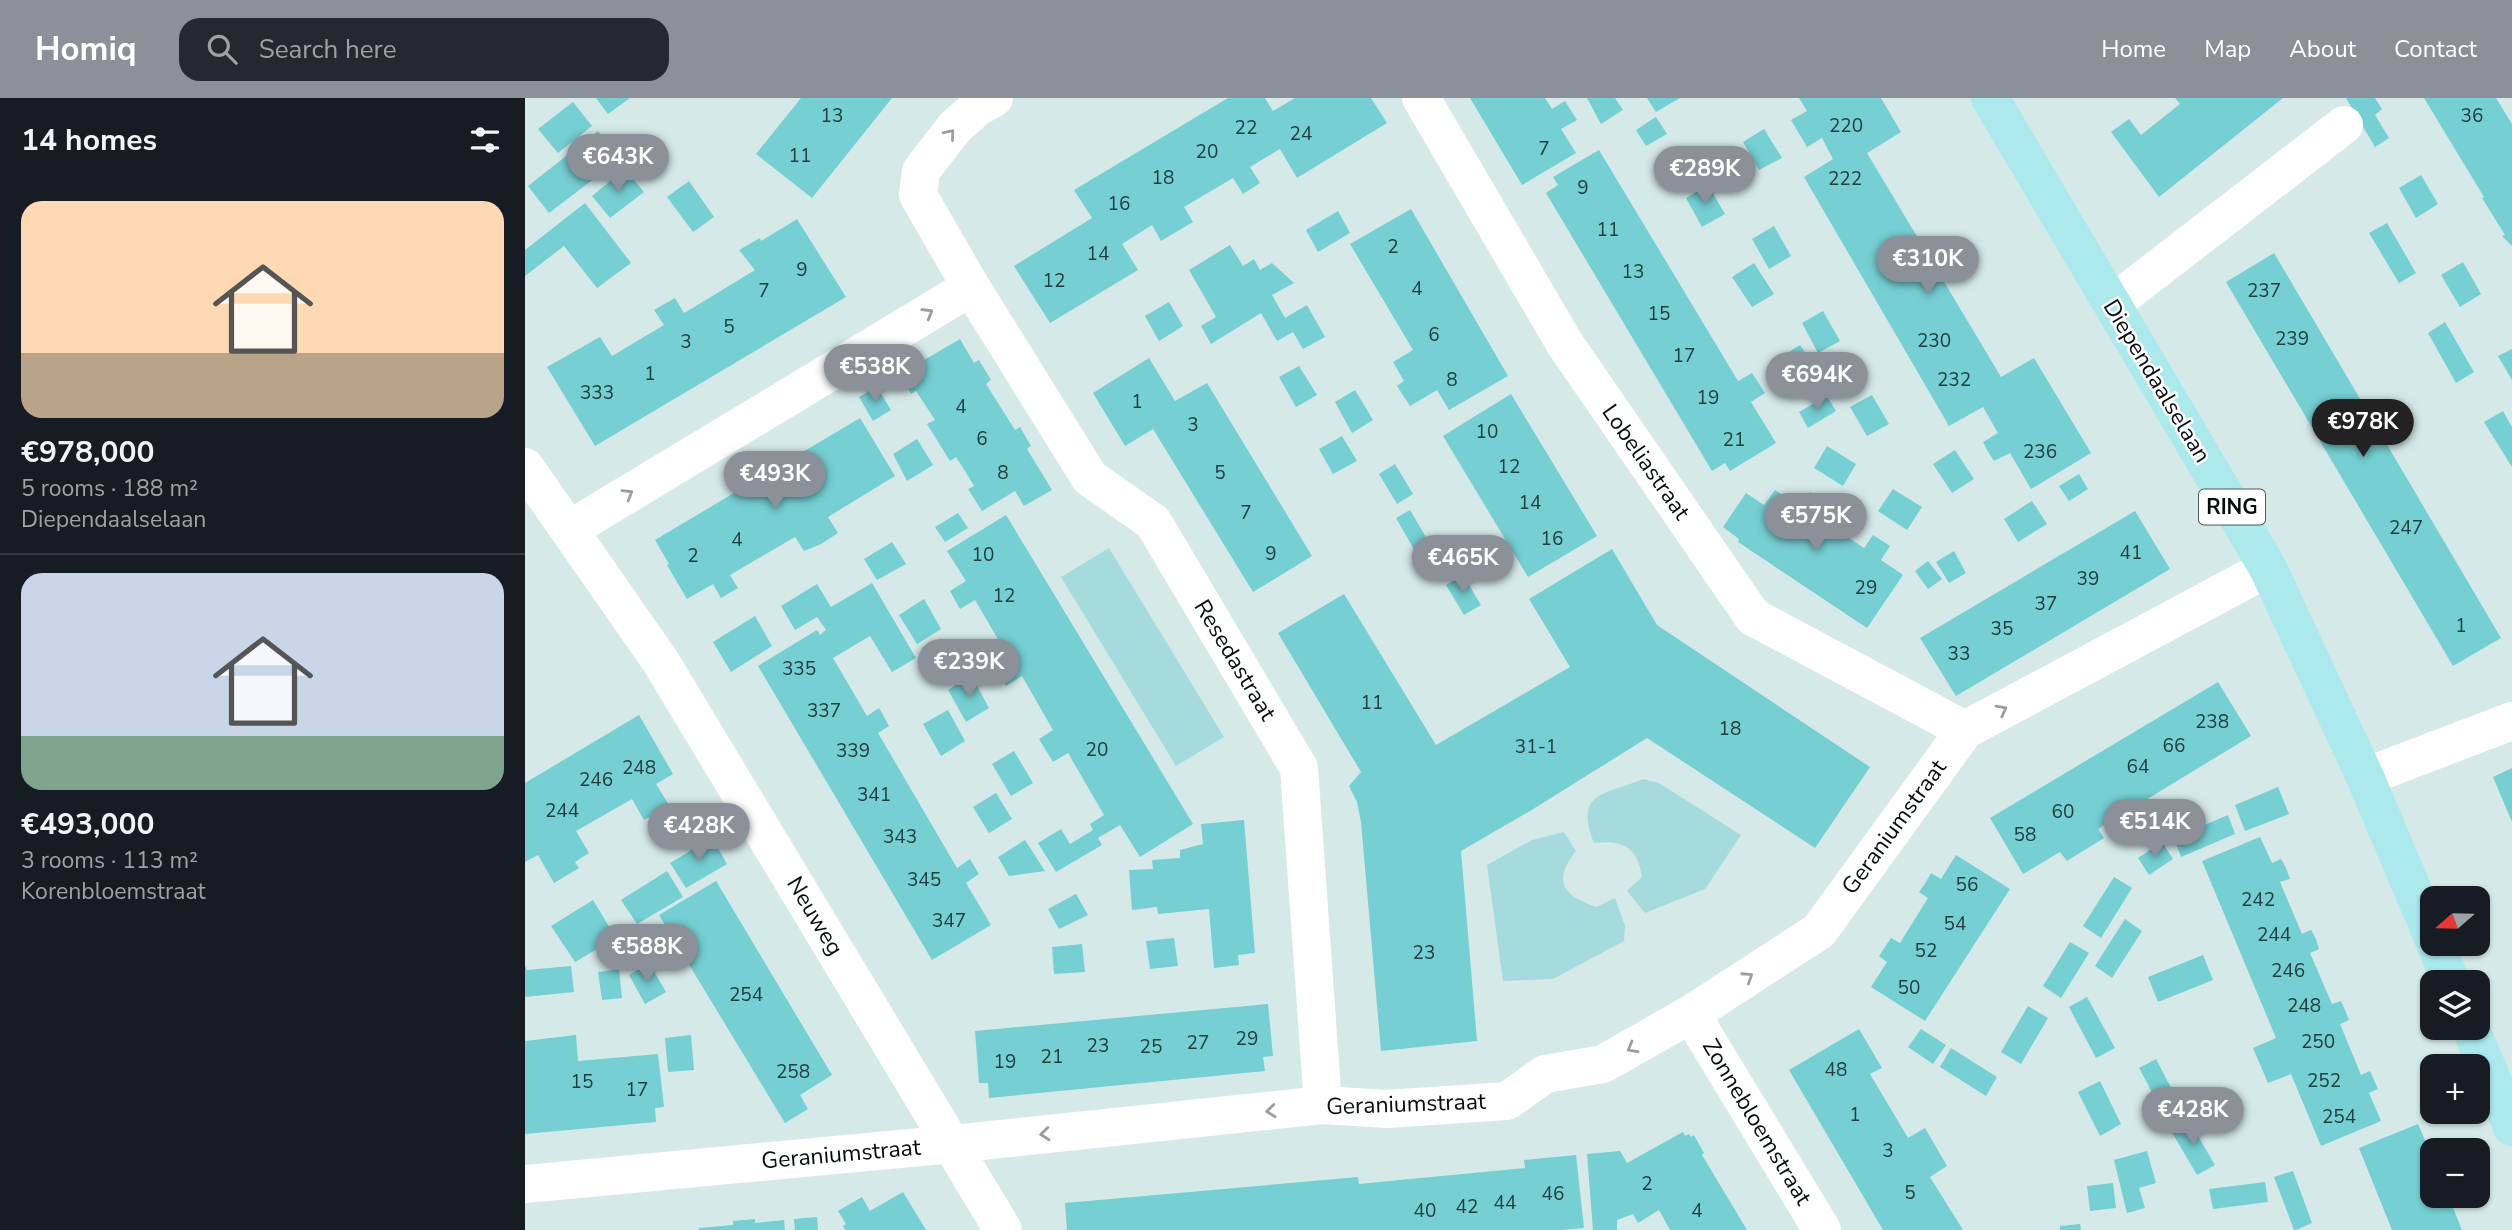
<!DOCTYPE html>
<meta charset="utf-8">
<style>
:root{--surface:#171b24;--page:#242831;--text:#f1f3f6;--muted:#9ea1a6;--line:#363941;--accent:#8c9099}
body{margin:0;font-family:"Nunito Sans",sans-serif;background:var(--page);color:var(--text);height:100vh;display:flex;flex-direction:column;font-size:26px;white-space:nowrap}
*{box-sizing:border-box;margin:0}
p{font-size:23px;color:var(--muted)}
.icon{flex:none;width:38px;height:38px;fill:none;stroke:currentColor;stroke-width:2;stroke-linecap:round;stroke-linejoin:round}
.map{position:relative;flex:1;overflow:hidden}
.panel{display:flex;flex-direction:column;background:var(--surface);width:525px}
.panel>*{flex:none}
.needle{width:46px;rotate:250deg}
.controls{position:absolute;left:1895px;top:788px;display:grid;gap:14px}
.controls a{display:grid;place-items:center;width:70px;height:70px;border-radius:14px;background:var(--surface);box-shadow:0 2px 5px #0004;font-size:35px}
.price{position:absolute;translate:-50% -60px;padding:0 16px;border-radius:24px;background:var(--accent);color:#fff;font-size:23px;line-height:46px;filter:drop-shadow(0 2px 4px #0008)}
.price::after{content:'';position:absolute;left:50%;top:42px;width:21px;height:16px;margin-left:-10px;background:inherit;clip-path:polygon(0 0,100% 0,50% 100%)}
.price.active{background:#222;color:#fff}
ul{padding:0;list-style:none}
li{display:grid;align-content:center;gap:14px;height:371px;padding:0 21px}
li+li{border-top:2px solid var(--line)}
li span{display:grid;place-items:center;height:217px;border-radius:21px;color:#555}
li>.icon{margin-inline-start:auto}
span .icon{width:126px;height:126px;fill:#fffc;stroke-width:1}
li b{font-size:30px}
h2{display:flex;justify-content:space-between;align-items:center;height:84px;padding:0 21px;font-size:30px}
header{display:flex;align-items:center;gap:42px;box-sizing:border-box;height:98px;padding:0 35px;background:var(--accent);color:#fff}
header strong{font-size:33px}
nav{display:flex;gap:38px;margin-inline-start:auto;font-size:24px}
.search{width:490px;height:63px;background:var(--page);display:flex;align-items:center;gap:18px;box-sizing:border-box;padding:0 24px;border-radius:21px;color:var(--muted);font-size:26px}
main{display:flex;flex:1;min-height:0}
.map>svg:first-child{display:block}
.green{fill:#a6dbdd}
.building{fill:#75cfd3}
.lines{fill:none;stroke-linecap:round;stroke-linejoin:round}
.minor{stroke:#fff;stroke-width:38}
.major{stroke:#ace9ec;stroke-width:38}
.oneway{stroke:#9c9e9e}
.labels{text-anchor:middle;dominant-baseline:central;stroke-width:5;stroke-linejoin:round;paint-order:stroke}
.number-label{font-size:19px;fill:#223e3e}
.shield{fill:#fff;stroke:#515656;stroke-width:2}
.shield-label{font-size:21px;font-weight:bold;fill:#070d0d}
.street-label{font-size:23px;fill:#070d0d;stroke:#fff}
</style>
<header>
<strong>Homiq</strong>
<div class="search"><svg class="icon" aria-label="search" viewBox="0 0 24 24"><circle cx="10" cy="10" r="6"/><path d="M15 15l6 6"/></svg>Search here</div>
<nav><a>Home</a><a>Map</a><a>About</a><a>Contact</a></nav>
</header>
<main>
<section class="panel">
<h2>14 homes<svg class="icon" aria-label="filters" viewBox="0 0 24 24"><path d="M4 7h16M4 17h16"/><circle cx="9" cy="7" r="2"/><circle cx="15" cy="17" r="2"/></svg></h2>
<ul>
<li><span style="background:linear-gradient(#ffd9b3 70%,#b9a48a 0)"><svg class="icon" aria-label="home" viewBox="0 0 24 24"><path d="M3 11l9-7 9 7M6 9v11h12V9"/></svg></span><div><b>€978,000</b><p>5 rooms · 188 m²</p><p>Diependaalselaan</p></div></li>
<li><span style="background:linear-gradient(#c9d6e8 75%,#7fa58c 0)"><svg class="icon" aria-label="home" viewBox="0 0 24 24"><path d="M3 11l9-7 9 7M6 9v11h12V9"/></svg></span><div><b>€493,000</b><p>3 rooms · 113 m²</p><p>Korenbloemstraat</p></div></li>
</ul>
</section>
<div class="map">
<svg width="1987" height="1132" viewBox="0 0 1987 1132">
<rect width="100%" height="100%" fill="#d6e9e9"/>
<g class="green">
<polygon points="584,450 699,639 651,668 536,479"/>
<path d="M1118,681L1134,685L1216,737L1180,791L1120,815L1102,793L1117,779C1112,748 1097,742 1069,745C1049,693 1080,697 1118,681Z"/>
<path d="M1039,734L1051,753C1028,782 1036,797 1071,809L1090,800L1100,828L1099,843L1028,881L978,883L962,767L1007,742Z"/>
</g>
<g class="building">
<polygon points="71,0 105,0 83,16"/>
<polygon points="276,0 367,0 287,100 231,56"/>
<polygon points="703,0 740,0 748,13 770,0 846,0 862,25 772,80 755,51 725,69 735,85 718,96 708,80 659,109 668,124 636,143 627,127 597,146 613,172 525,225 489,168 567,120 549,92"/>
<polygon points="945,0 1020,0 1027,11 1040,3 1052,22 1036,31 1051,55 997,87"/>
<polygon points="1062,0 1090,0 1098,12 1076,26"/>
<polygon points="1122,0 1155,0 1131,14"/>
<polygon points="1274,0 1356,0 1376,34 1342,55 1476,279 1509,260 1566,355 1506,391 1485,355 1469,363 1462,352 1458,344 1473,335 1458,309 1424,328 1279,79 1308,61 1297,40 1282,49 1266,22 1282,13"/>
<polygon points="1650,0 1758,0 1634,99 1586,34 1604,21 1616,37 1655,6"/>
<polygon points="1821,0 1850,0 1857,11 1850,17 1864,40 1850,49"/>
<polygon points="1899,0 1971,0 1987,26 1987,148 1977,138 1980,137 1957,100 1959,99"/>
<polygon points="48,4 67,28 33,55 13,31"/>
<polygon points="1131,19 1142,36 1121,48 1111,32"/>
<polygon points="1239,31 1257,60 1234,72 1218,44"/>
<polygon points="73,33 95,61 24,115 3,88"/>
<polygon points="1074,52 1213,283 1227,275 1240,295 1226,304 1251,345 1205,373 1200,365 1187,373 1021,95 1033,87 1028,79"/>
<polygon points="1166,60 1177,78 1162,86 1151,69"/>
<polygon points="100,71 119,94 85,120 67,98"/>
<polygon points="1896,77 1913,106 1891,120 1874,90"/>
<polygon points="164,83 189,119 168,134 142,99"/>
<polygon points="1183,87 1200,116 1177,129 1161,100"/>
<polygon points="60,105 106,165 72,190 39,148 0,178 0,152"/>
<polygon points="886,111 983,278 924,312 912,292 885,308 872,288 879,283 868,264 888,252 825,146"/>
<polygon points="813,113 825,135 793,154 781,132"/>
<polygon points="272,121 321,199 70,348 22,269 75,239 87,258 139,227 129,212 150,200 159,215 166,211 230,172 214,152 235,140 236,143"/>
<polygon points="1862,125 1891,175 1874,185 1844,135"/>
<polygon points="1249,128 1266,158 1244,171 1227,141"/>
<polygon points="705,147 718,168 729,161 735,172 747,165 769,185 747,197 760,220 782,207 800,239 778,251 768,234 752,243 736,215 686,246 676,228 691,219 664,172"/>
<polygon points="1749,155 1976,540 1928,568 1701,184"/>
<polygon points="1938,164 1956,196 1935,209 1916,177"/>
<polygon points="1229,165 1249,196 1227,209 1207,179"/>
<polygon points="644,204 658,228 634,243 620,218"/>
<polygon points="1298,213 1315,243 1293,255 1277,225"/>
<polygon points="1920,224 1949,274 1931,285 1903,235"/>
<polygon points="435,241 449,265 454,262 466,282 461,286 490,332 495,329 506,348 502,351 527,392 499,408 490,393 457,413 443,391 449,388 440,373 431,359 425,363 402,326 410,322 391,293 386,296 375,276"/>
<polygon points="1275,247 1286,263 1265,276 1256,259"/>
<polygon points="1987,251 1987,282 1973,258"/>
<polygon points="624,260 650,303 682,285 787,458 728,494 628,331 600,348 568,295"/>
<polygon points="774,268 792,297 771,309 754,279"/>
<polygon points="352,289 366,312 348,323 334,299"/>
<polygon points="830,292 848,322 827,335 810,304"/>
<polygon points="986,296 1072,438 1003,479 918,338"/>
<polygon points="1347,297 1364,326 1342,338 1325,309"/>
<polygon points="1302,298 1311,313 1283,330 1274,314"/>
<polygon points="1978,313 1987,329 1987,369 1959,324"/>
<polygon points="335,320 370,378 303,419 313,435 296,446 279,453 270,439 205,477 213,490 196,500 188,486 162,501 142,467 144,466 130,442"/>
<polygon points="817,338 832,363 808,376 794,351"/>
<polygon points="392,341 408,367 382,383 368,356"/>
<polygon points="1302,348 1331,366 1318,388 1289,370"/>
<polygon points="1430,352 1449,381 1427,395 1408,366"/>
<polygon points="870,366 888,396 872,406 854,376"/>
<polygon points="1554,376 1563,391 1544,403 1534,388"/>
<polygon points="1368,391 1397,409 1382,432 1353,413"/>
<polygon points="1250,392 1275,408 1285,394 1301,405 1292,419 1339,450 1348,437 1365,448 1356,462 1378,477 1342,530 1213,444 1214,441 1198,429 1221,395 1239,407"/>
<polygon points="1507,403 1522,426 1493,444 1479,421"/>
<polygon points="885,412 921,473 906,481 871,420"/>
<polygon points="1610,413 1645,471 1431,598 1395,540"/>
<polygon points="433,415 443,430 420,444 410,429"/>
<polygon points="481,417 668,726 615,759 595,727 573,740 577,747 531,774 513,745 536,731 545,746 568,732 565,726 579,717 543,655 528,664 514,641 528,632 497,578 481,588 470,570 484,560 450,502 435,511 425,493 441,483 422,453"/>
<polygon points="367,444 381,466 352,482 339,461"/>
<polygon points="1087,451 1132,527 1345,669 1290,750 1122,640 1005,713 936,753 952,943 856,953 836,724 832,704 824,688 836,674 753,535 819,496 911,647 1045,569 1004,501"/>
<polygon points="1429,453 1441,475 1424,485 1411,464"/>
<polygon points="1403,463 1417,481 1403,491 1390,473"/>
<polygon points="938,477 956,507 939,517 921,487"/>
<polygon points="347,485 391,560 367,574 345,538 308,560 342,618 354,610 364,628 353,635 432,770 445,761 454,776 441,785 466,827 407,862 233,568 292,532 295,537 301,532 292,519 270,532 256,508 292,486 306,509"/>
<polygon points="399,501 416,531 392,546 374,517"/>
<polygon points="230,518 247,548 206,574 188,544"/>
<polygon points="446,577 464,610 441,624 423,592"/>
<polygon points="1693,584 1726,638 1573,731 1579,740 1542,763 1535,754 1498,776 1465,720"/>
<polygon points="423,612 440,643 416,658 398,626"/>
<polygon points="114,617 148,676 131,686 144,707 119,722 107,701 51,733 64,755 50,764 54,770 29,785 13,757 0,764 0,685"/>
<polygon points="489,653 508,685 486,698 467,666"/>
<polygon points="1987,670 1987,724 1968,679"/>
<polygon points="1753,689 1764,716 1720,733 1710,707"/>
<polygon points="471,695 487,721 464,735 448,709"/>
<polygon points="1703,717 1710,736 1656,759 1649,740"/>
<polygon points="719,722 730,855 713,857 714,867 689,870 684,811 633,816 632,809 607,812 604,772 628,771 627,762 655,760 655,752 678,746 676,726"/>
<polygon points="1735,739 1747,765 1756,761 1761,770 1765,781 1755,784 1777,836 1786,832 1791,841 1794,851 1785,855 1807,906 1816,903 1820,912 1824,922 1815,926 1836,977 1845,973 1853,991 1844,995 1856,1023 1796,1048 1766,976 1743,985 1728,950 1751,940 1677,763"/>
<polygon points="187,740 202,766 161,790 145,765"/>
<polygon points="500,742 520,773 484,778 473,759"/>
<polygon points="1637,744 1648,761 1624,777 1613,760"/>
<polygon points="1431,757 1485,791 1400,923 1346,889 1362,864 1354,858 1366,840 1375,845 1403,800 1394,794 1401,784 1406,775 1416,781"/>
<polygon points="142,773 158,799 112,826 96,802"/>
<polygon points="1589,779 1607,790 1576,840 1558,828"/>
<polygon points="191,783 307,977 275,997 283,1011 260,1025 134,817"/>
<polygon points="551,796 563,817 534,831 523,811"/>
<polygon points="68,802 91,840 50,864 26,828"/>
<polygon points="1600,821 1617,833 1587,880 1570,868"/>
<polygon points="649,840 653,868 625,871 621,843"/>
<polygon points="1545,844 1564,855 1536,900 1518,888"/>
<polygon points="557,846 560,874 529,876 527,849"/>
<polygon points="1678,857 1688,882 1633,904 1623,879"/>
<polygon points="124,865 141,894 120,906 104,877"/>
<polygon points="0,868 2,872 46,868 49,894 0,899"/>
<polygon points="94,871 97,900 77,902 73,874"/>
<polygon points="1562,899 1590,950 1571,960 1544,909"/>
<polygon points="743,906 748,958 738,959 740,973 464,1000 463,985 454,985 450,933"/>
<polygon points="1503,908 1523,920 1496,966 1476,954"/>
<polygon points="1334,931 1357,970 1345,976 1383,1040 1400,1030 1422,1068 1405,1079 1438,1132 1358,1132 1264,972"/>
<polygon points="1396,931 1421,947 1408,966 1383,949"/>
<polygon points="51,937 53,963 133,956 139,1009 130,1010 131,1024 0,1036 0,943"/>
<polygon points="166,937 169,972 143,974 140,940"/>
<polygon points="1426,950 1472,979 1461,998 1415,969"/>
<polygon points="1631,961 1656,1009 1640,1018 1614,970"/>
<polygon points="1575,983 1596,1026 1575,1038 1553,994"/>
<polygon points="1663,1021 1690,1067 1672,1077 1645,1031"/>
<polygon points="1893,1026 1908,1061 1908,1097 1923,1097 1937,1132 1867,1132 1834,1050"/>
<polygon points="1158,1034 1160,1038 1164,1036 1166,1039 1169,1037 1179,1055 1177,1057 1222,1132 1145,1132 1134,1112 1113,1125 1108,1116 1092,1122 1092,1132 1068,1132 1062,1056 1095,1053 1102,1065"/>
<polygon points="1622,1053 1631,1085 1614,1090 1620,1110 1602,1115 1589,1062"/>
<polygon points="1051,1057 1059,1130 1036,1132 542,1132 540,1105 833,1079 834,1086 875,1082 1000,1070 999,1062"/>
<polygon points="1768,1073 1787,1125 1771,1132 1769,1132 1749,1079"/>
<polygon points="1740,1084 1743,1104 1688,1111 1684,1091"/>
<polygon points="1588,1085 1591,1110 1565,1113 1562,1088"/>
<polygon points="378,1094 401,1132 320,1132 318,1128 321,1126 313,1113 337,1099 345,1113"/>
<polygon points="292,1119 293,1132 270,1132 269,1121"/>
<polygon points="230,1121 230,1125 259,1122 260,1132 174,1132 174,1130 208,1127 208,1123"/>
<polygon points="1555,1126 1556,1132 1535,1132 1535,1128"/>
</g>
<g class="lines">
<g class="minor">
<polyline points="896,0 1040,246 1228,519 1440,632"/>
<polyline points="446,189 565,380 628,424 774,670 798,1007"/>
<polyline points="1587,206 1819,27"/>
<polyline points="0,369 136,564 478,1132"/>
<polyline points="45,431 446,189 393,97 396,73 430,29 453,9 469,0"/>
<polyline points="1840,679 1987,623"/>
<polyline points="1166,916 1297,1132"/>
<polyline points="0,1086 428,1046 798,1007 862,1011 982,1003 1020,976 1078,966 1166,916 1294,833 1440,632 1743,470"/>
</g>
<g class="major">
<polyline points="1465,0 1743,470 1840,679 1908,840"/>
<polyline points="1910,845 1926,884"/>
<polyline points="1945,929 1987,1029"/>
</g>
</g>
<defs><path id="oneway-chevron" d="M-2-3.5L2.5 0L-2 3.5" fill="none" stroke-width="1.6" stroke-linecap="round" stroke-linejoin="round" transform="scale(1.75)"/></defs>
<g class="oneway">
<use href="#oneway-chevron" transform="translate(425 36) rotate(-50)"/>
<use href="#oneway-chevron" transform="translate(403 215) rotate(-31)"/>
<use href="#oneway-chevron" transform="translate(103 396) rotate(-31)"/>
<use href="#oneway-chevron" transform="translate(1477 612) rotate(-28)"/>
<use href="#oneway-chevron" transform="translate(1223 879) rotate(-33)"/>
<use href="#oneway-chevron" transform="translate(1107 950) rotate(150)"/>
<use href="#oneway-chevron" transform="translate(746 1013) rotate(174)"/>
<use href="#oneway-chevron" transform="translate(520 1036) rotate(174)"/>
</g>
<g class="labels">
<g class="number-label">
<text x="307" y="18">13</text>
<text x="1947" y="18">36</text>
<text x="1321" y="28">220</text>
<text x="721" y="30">22</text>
<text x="776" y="36">24</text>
<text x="1019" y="51">7</text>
<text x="682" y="54">20</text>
<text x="275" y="58">11</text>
<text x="638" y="80">18</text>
<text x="1320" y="81">222</text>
<text x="1058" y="90">9</text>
<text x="594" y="106">16</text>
<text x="1083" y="132">11</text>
<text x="868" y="149">2</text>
<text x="573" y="156">14</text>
<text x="277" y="172">9</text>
<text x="1108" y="174">13</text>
<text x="529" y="183">12</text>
<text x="892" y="191">4</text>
<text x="239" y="193">7</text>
<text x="1739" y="193">237</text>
<text x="1134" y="216">15</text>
<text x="204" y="229">5</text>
<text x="909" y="237">6</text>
<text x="1767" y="241">239</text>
<text x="1409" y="243">230</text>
<text x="161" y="244">3</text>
<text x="1159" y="258">17</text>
<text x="125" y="276">1</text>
<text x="927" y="282">8</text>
<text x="1429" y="282">232</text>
<text x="72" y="295">333</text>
<text x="1183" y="300">19</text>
<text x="612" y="304">1</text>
<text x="436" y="309">4</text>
<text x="668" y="327">3</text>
<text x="962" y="334">10</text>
<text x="457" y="341">6</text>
<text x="1209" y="342">21</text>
<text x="1515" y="354">236</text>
<text x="984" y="369">12</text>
<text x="478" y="375">8</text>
<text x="695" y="375">5</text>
<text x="1005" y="405">14</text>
<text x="721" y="415">7</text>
<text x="1881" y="430">247</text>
<text x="1027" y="441">16</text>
<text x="212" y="442">4</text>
<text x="1606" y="455">41</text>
<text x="746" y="456">9</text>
<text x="458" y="457">10</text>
<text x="168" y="458">2</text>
<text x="1563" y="481">39</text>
<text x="1341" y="490">29</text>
<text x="479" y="498">12</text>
<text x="1521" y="506">37</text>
<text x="1936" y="528">1</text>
<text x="1477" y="531">35</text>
<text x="1434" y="556">33</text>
<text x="274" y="571">335</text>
<text x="847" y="605">11</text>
<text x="299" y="613">337</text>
<text x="1687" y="624">238</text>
<text x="1205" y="631">18</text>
<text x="1649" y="648">66</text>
<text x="1011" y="649">31-1</text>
<text x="572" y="652">20</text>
<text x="328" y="653">339</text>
<text x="1613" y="669">64</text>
<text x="114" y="670">248</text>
<text x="71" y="682">246</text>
<text x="349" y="697">341</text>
<text x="37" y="713">244</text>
<text x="1538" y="714">60</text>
<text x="1500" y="737">58</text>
<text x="375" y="739">343</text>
<text x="399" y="782">345</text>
<text x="1442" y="787">56</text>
<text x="1733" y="802">242</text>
<text x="424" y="823">347</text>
<text x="1430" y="826">54</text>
<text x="1749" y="837">244</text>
<text x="1401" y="853">52</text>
<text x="899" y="855">23</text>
<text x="1763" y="873">246</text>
<text x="1384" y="890">50</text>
<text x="221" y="897">254</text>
<text x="1779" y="908">248</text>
<text x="722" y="941">29</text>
<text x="1793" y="944">250</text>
<text x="673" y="945">27</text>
<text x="573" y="948">23</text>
<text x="626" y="949">25</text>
<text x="527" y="959">21</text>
<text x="480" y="964">19</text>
<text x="1311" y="972">48</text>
<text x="268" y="974">258</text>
<text x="1799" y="983">252</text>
<text x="57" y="984">15</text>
<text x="112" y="992">17</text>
<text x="1330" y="1017">1</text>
<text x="1814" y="1019">254</text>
<text x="1363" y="1053">3</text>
<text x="1122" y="1086">2</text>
<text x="1385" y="1095">5</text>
<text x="1028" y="1096">46</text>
<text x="980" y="1105">44</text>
<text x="942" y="1109">42</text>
<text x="900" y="1113">40</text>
<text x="1172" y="1113">4</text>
</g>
<rect class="shield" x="1674" y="391.5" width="66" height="35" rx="5"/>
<g class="shield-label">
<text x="1707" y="409">RING</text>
</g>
<g class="street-label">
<text transform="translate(1632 283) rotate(59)">Diependaalselaan</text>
<text transform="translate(1121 364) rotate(55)">Lobeliastraat</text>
<text transform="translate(710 562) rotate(59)">Resedastraat</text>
<text transform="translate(1369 729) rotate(-54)">Geraniumstraat</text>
<text transform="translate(290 818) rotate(59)">Neuweg</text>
<text transform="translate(881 1006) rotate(-2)">Geraniumstraat</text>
<text transform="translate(1232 1024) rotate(59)">Zonnebloemstraat</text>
<text transform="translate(316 1056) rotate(-5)">Geraniumstraat</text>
</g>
</g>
</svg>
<div class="controls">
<a><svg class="needle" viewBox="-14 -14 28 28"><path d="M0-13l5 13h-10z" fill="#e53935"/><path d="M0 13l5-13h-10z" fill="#9ea1a6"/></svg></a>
<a><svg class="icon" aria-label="layers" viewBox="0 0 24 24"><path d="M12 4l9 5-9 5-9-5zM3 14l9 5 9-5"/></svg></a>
<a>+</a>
<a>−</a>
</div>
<b class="price" style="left:93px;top:96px">€643K</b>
<b class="price" style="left:1180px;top:108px">€289K</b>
<b class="price" style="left:1403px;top:198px">€310K</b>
<b class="price" style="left:350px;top:306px">€538K</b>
<b class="price" style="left:1292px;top:314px">€694K</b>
<b class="price active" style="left:1838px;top:361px">€978K</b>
<b class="price" style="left:250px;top:413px">€493K</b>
<b class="price" style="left:1291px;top:455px">€575K</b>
<b class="price" style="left:938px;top:497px">€465K</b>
<b class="price" style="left:444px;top:601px">€239K</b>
<b class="price" style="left:1630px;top:761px">€514K</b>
<b class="price" style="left:174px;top:765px">€428K</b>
<b class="price" style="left:122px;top:886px">€588K</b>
<b class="price" style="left:1668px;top:1049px">€428K</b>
</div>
</main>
